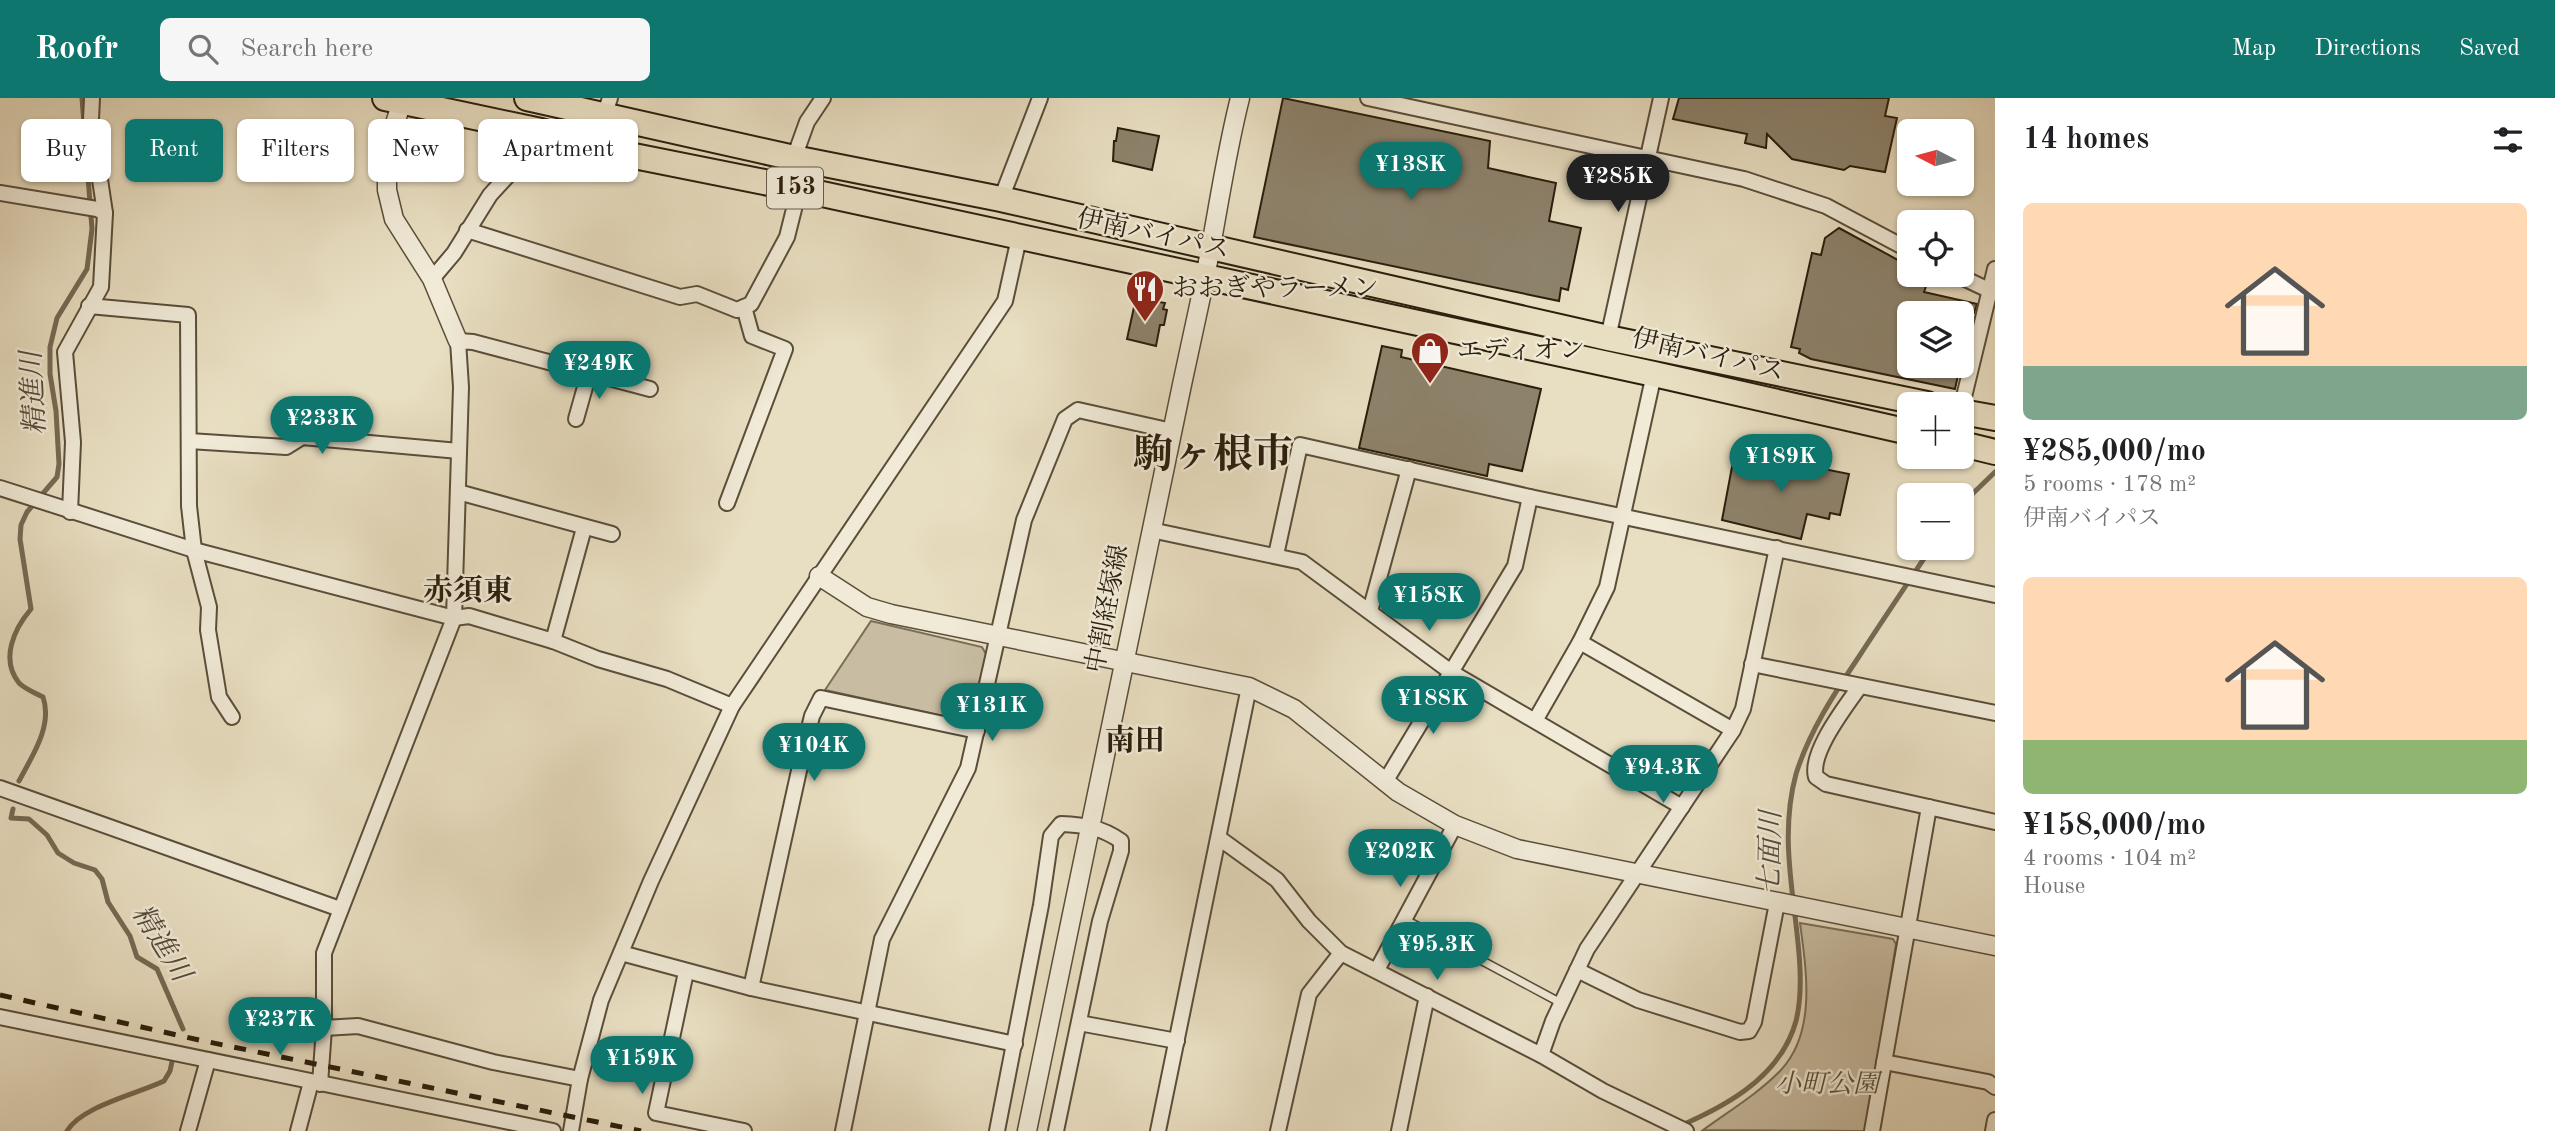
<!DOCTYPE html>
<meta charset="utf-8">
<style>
:root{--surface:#fff;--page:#f6f6f6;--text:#202124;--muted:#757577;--accent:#0f766e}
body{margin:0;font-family:"Old Standard TT","Noto Serif JP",serif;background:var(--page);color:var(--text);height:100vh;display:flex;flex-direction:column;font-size:26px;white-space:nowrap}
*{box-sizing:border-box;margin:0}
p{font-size:23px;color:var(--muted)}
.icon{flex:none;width:38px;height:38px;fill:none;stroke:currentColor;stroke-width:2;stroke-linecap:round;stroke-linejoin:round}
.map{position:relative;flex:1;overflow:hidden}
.panel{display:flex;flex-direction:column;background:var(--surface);width:560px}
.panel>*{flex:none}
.banner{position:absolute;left:21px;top:21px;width:665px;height:63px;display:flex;gap:14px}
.needle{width:46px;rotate:276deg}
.fabs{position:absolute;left:1897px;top:21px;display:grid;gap:14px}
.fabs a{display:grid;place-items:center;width:77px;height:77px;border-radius:10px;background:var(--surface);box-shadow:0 2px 5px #0004;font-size:35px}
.price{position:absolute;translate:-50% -60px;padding:0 16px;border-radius:24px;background:var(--accent);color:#fff;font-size:23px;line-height:46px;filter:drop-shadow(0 2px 4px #0008)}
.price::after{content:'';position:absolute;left:50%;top:42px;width:21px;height:16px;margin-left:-10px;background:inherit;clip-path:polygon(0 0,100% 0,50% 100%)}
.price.selected{background:#222;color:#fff}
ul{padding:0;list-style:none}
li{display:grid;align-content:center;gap:14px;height:371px;padding:0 28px}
li span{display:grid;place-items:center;height:217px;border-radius:10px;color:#555}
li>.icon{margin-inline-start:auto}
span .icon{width:126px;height:126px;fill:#fffc;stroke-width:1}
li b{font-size:30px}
h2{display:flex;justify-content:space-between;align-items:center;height:84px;padding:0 28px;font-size:30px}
.chip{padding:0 24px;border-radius:10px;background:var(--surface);box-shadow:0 2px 5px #0004;font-size:24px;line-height:63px}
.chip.selected{background:var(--accent);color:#fff}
header{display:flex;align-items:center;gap:42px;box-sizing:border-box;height:98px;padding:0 35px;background:var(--accent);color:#fff}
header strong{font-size:33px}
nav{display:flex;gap:38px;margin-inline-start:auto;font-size:24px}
.search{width:490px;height:63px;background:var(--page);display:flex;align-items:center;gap:18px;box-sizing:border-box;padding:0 24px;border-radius:10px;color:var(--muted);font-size:26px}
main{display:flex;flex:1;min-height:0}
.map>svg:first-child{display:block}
.green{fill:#c8bda2;stroke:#796e58;stroke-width:2}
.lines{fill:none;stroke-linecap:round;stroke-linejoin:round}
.stream{stroke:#756a54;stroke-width:5}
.building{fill:#8d826b;stroke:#2a1e0d;stroke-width:2}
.service-casing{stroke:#5a4e3a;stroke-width:10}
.minor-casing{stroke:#5a4e3a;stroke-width:18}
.tertiary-casing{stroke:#5a4e3a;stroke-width:21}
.trunk-casing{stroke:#2a1e0d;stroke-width:28}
.service{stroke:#f0ead7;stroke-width:7}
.minor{stroke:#f0ead7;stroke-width:14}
.tertiary{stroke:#f0ead7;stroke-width:18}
.trunk{stroke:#e8dec1;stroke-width:24}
.rail{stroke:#2a1e0d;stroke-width:5;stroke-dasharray:12 12;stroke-linecap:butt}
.labels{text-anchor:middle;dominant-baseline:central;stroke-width:5;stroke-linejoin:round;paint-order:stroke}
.shield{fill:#f0ead7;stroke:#655b4a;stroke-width:2}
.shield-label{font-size:24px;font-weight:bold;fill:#2a1e0d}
.street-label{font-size:26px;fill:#2a1e0d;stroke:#f0ead7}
.poi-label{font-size:26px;fill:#2a1e0d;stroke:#f0ead7;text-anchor:start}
.park-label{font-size:26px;font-style:italic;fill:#594e3a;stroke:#f0ead7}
.water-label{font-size:28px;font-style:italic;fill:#564a37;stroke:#f0ead7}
.quarter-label{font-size:30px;font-weight:bold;fill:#2a1e0d;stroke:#f0ead7}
.town-label{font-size:40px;font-weight:bold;fill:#2a1e0d;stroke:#f0ead7}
</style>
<header>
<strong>Roofr</strong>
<div class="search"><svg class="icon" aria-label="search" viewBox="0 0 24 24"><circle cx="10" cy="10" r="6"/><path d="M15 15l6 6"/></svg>Search here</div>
<nav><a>Map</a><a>Directions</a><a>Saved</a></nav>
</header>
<main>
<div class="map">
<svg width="1995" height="1033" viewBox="0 0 1995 1033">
<rect width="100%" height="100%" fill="#e8dec1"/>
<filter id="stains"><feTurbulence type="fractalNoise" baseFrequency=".00286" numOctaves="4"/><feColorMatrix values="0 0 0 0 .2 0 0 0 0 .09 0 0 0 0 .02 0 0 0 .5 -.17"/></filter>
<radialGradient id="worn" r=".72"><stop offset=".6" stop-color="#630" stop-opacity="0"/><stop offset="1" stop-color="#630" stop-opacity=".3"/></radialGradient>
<g class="green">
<polygon points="871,523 982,549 986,556 973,617 966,623 825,592"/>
<path d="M1800,825L1893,841L1896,846L1866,1033L1703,1032C1729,1013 1759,995 1781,972C1817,933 1806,871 1800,825Z"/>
</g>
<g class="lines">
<g class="stream">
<polyline points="1962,406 1995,374"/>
<path d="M19,683C32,658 53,628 43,599C35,595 25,591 19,585C0,561 14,531 31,511L20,441L21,427L27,414L57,379L59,366L56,313L50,276V249L57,220L87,171L92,131L82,0"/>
<polyline points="13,711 11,720 29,721 47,737 58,755 74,765 95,772 102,781 108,804 130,838 137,859 157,871 183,931"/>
<path d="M67,1033C82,1008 137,996 164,983L170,973L173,959"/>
<path d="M1668,1033C1719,1012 1780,982 1796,923C1804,891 1799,851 1795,818C1789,770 1783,724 1796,676C1809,634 1834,596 1858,560C1882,523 1907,486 1931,450"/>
</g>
</g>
<g class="building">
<polygon points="1283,0 1490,43 1488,70 1556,85 1549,123 1581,130 1568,192 1561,190 1559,203 1254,139"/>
<polygon points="1679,0 1889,0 1885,18 1897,20 1885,74 1850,68 1844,72 1792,61 1767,36 1766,50 1745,45 1747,36 1673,21"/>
<polygon points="1118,30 1159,38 1152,72 1113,63 1114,43 1116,43"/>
<polygon points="1839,130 1909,168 1909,177 1930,177 1924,194 1977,206 1974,215 1909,215 1909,268 1960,268 1955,291 1811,261 1799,255 1800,251 1791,249 1812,155 1821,157 1825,140"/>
<polygon points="1136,200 1165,205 1163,211 1167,212 1164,227 1160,227 1156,248 1127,241"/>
<polygon points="1382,248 1402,252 1401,259 1541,291 1522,373 1489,366 1487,378 1359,350"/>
<polygon points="1735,353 1849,376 1840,417 1830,415 1829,421 1807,416 1801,441 1722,422"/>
</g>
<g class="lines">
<defs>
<polyline id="service" points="1404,821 1561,905"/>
<g id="minor">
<polyline points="1368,0 1744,81 1826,108 1909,152"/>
<polyline points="604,18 610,0"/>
<polyline points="794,60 807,24 823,0"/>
<polyline points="0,95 97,111 105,115"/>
<polyline points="1001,101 1040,0"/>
<polyline points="467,132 680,199 697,196 737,212 751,206 787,139 799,91"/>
<polyline points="1957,177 1995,195"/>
<polyline points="432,181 454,155 490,97 533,50"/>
<polyline points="89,208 188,217 189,408 194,452 209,509 208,532 219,599 232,619"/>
<polyline points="1608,240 1661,0"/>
<polyline points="1962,307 1995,171"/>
<polyline points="576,321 589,275"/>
<polyline points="189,343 286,349 302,339 459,353"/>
<polyline points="0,390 194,452 454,520 469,518 553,543 598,561 667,581 732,608"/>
<polyline points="458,394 612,436"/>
<polyline points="727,405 785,251 752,238 744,209"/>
<polyline points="70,414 73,344 65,254 101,189 105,115 91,21 92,0"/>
<polyline points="1151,432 1302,464 1451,574 1682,709"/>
<polyline points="1276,457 1300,347 1530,399 1995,497"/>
<polyline points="1370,513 1409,371"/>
<polyline points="553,543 584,430"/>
<polyline points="1580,544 1733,632"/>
<polyline points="1752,566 1995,615"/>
<path d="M1860,588C1846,608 1809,655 1816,679L1826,686L1995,724"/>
<polyline points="1536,621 1580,544 1607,489 1654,276"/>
<polyline points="1385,684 1515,468 1530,399"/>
<polyline points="0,690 340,811"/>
<polyline points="1219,740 1277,782 1309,823 1341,855 1541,957 1603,993 1686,1033"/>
<polyline points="621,855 751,890 1015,946"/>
<polyline points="1377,872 1455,727"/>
<polyline points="1577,872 1638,902 1740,934 1749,933 1754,924 1777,805"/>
<polyline points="686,874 656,1015 744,1033"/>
<polyline points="751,890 802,659 812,618 821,600 977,633"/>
<polyline points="0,919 553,1033"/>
<polyline points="1079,925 1177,943"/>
<polyline points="324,930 358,928 493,964 580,981"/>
<polyline points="1541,957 1553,923 1587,851 1733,632 1743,611 1777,450"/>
<polyline points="1884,964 1988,984 1995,989"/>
<polyline points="320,986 324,930 324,855 454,520 461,289 458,243 473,244 650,291"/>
<polyline points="188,1033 208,962"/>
<polyline points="298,1033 311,984"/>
<polyline points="571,1033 580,981 601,902 651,783 732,608 1005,203 1019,140"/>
<polyline points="843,1033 882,841 968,670 1024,422 1065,321 1078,312 1172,333"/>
<path d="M997,1033L1041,807L1051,738L1061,726C1084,727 1101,729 1121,743V753L1100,823L1056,1033"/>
<polyline points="1158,1033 1249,589"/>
<polyline points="1278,1033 1309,896 1341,855"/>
<polyline points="1399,1033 1427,898"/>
<polyline points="1872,1033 1929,709"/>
<polyline points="1993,1033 1995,1022"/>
</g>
<g id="tertiary">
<polyline points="403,0 387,51 387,92 394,121 432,181 458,243"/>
<polyline points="819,478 867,509 891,516 1249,589 1294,611 1398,694 1455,727 1517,751 1995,848"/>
<path d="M1027,1033C1085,756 1140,479 1200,203C1215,136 1223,67 1240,0"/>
</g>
<g id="trunk">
<polyline points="385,0 541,33 634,58 799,91 1654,276 1909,334"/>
<polyline points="527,0 794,60 1001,101 1608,240 1927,306"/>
<polyline points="1962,314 1995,320"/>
<polyline points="1962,346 1995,354"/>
</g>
</defs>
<use href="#service" class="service-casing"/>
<use href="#minor" class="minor-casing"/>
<use href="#tertiary" class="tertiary-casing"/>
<use href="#trunk" class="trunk-casing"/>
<use href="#service" class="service"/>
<use href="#minor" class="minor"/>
<use href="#tertiary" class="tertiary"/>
<use href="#trunk" class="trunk"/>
<polyline class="rail" points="0,897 199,942 641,1033"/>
</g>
<defs>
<symbol id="restaurant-pin" viewBox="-11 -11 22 30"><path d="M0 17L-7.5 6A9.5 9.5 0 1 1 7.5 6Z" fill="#8f2418" stroke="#f0ead7"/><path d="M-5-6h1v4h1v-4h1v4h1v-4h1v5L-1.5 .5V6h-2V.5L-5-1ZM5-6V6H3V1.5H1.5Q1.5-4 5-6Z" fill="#fff"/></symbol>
<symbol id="shop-pin" viewBox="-11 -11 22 30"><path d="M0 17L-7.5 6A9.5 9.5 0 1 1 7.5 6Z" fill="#8f2418" stroke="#f0ead7"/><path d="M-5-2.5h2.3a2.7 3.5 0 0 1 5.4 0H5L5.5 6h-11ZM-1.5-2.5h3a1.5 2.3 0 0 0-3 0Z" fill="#fff"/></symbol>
</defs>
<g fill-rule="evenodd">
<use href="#restaurant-pin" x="1123" y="169" width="44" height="60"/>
<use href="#shop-pin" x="1408" y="231" width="44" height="60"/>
</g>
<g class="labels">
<rect class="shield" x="767" y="69.5" width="56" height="41" rx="5"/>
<g class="shield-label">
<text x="795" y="90">153</text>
</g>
<g class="street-label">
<text transform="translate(1153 137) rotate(12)">伊南バイパス</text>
<text transform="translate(1708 258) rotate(13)">伊南バイパス</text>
<text transform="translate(1108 511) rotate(-79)">中割経塚線</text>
</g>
<g class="poi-label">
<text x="1172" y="191">おおぎやラーメン</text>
<text x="1457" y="253">エディオン</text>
</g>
<g class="park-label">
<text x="1827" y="987">小町公園</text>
</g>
<g class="water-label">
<text transform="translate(35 295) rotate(-93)">精進川</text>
<text transform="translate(1772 755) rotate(-89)">七面川</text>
<text transform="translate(160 846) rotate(58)">精進川</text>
</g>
<g class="quarter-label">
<text x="468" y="494">赤須東</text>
<text x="1135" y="644">南田</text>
</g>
<g class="town-label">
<text x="1213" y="359">駒ヶ根市</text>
</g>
</g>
<rect width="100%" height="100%" filter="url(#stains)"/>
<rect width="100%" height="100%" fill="url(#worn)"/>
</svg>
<div class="fabs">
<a><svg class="needle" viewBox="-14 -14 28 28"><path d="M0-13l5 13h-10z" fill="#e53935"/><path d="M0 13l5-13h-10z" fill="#757577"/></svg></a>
<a><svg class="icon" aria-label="locate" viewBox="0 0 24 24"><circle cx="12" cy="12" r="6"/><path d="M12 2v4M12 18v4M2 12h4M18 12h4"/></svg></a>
<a><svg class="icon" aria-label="layers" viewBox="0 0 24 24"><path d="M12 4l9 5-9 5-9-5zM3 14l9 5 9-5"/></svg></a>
<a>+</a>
<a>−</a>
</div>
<b class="price" style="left:1411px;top:104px">¥138K</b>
<b class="price selected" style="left:1618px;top:116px">¥285K</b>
<b class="price" style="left:599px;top:303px">¥249K</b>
<b class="price" style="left:322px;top:358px">¥233K</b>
<b class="price" style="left:1781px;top:396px">¥189K</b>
<b class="price" style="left:1429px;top:535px">¥158K</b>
<b class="price" style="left:1433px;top:638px">¥188K</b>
<b class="price" style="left:992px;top:645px">¥131K</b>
<b class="price" style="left:814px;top:685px">¥104K</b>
<b class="price" style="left:1663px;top:707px">¥94.3K</b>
<b class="price" style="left:1400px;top:791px">¥202K</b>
<b class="price" style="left:1437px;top:884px">¥95.3K</b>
<b class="price" style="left:280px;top:959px">¥237K</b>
<b class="price" style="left:642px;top:998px">¥159K</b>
<div class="banner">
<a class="chip">Buy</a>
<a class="chip selected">Rent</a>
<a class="chip">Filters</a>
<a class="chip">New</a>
<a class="chip">Apartment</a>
</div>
</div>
<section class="panel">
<h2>14 homes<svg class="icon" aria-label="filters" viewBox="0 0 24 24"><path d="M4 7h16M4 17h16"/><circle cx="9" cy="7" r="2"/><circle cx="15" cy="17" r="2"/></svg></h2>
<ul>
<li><span style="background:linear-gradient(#ffd9b3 75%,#7fa58c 0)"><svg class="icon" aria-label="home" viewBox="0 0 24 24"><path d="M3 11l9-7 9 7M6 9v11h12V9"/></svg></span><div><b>¥285,000/mo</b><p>5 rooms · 178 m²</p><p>伊南バイパス</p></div></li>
<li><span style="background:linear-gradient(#ffd9b3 75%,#8fb573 0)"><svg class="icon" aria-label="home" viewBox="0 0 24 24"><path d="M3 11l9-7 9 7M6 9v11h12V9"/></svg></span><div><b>¥158,000/mo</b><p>4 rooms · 104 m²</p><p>House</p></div></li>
</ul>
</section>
</main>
